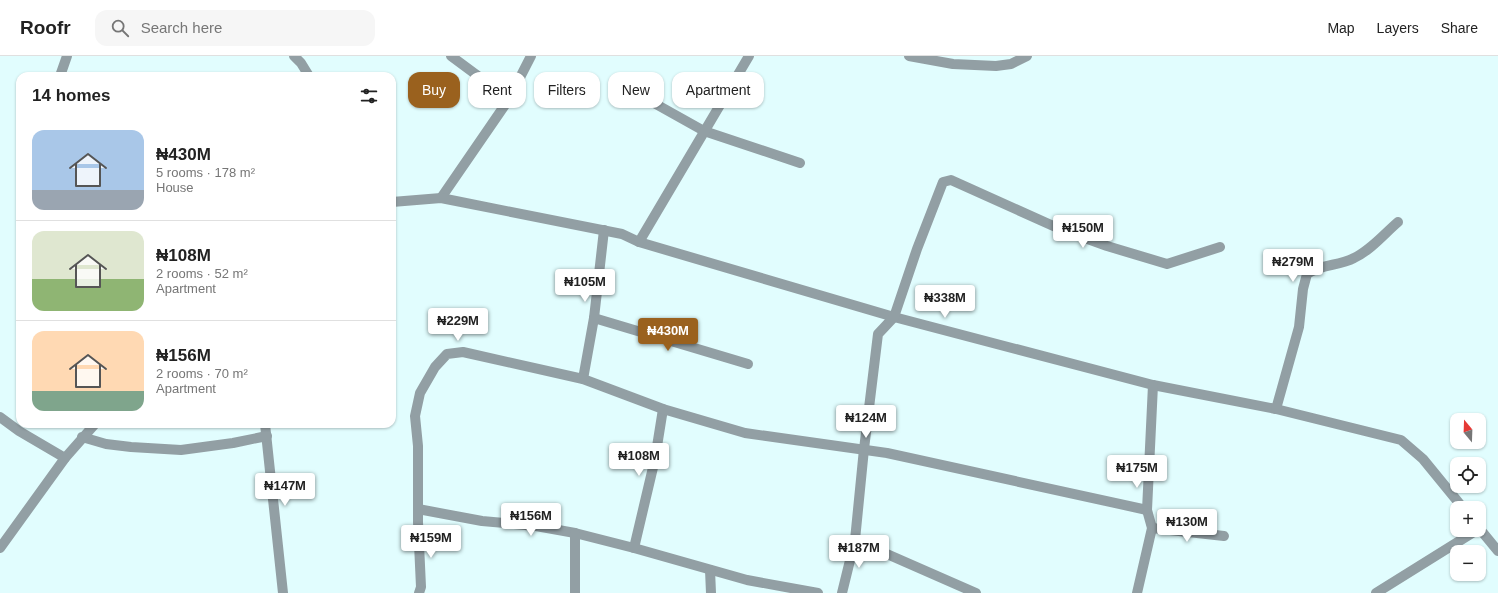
<!DOCTYPE html>
<meta charset="utf-8">
<style>
:root{--surface:#fff;--page:#f6f6f6;--text:#222;--muted:#767676;--line:#e0e0e0;--accent:#9a611e}
body{margin:0;font-family:Helvetica,sans-serif;background:var(--page);color:var(--text);height:100vh;display:flex;flex-direction:column;font-size:15px;white-space:nowrap}
*{box-sizing:border-box;margin:0}
p{font-size:13px;color:var(--muted)}
.icon{flex:none;width:22px;height:22px;fill:none;stroke:currentColor;stroke-width:2;stroke-linecap:round;stroke-linejoin:round}
.map{position:relative;flex:1;overflow:hidden}
.panel{position:absolute;left:16px;top:16px;width:380px;height:356px;display:flex;flex-direction:column;background:var(--surface);border-radius:12px;box-shadow:0 1px 3px #0004}
.panel>*{flex:none}
.banner{position:absolute;left:408px;top:16px;width:380px;height:36px;display:flex;gap:8px}
.needle{width:26px;rotate:341deg}
.fabs{position:absolute;left:1450px;top:357px;display:grid;gap:8px}
.fabs a{display:grid;place-items:center;width:36px;height:36px;border-radius:8px;background:var(--surface);box-shadow:0 1px 3px #0004;font-size:20px}
.price{position:absolute;translate:-50% -34px;padding:0 9px;border-radius:4px;background:#fff;color:#222;font-size:13px;line-height:26px;filter:drop-shadow(0 1px 2px #0008)}
.price::after{content:'';position:absolute;left:50%;top:24px;width:12px;height:9px;margin-left:-6px;background:inherit;clip-path:polygon(0 0,100% 0,50% 100%)}
.price.selected{background:var(--accent);color:#fff}
ul{padding:0;list-style:none}
li{display:flex;align-items:center;gap:12px;height:100px;padding:0 16px}
li+li{border-top:1px solid var(--line)}
li span{display:grid;place-items:center;flex:none;width:112px;height:80px;border-radius:12px;color:#555}
li>.icon{margin-inline-start:auto}
span .icon{width:48px;height:48px;fill:#fffc;stroke-width:1}
li b{font-size:17px}
h2{display:flex;justify-content:space-between;align-items:center;height:48px;padding:0 16px;font-size:17px}
.pill{padding:0 14px;border-radius:12px;background:var(--surface);box-shadow:0 1px 3px #0004;font-size:14px;line-height:36px}
.pill.selected{background:var(--accent);color:#fff}
header{display:flex;align-items:center;gap:24px;box-sizing:border-box;height:56px;padding:0 20px;background:var(--surface);border-bottom:1px solid var(--line)}
header strong{font-size:19px}
nav{display:flex;gap:22px;margin-inline-start:auto;font-size:14px}
.search{width:280px;height:36px;background:var(--page);display:flex;align-items:center;gap:10px;box-sizing:border-box;padding:0 14px;border-radius:12px;color:var(--muted);font-size:15px}
.map>svg:first-child{display:block}
.lines{fill:none;stroke-linecap:round;stroke-linejoin:round}
.minor{stroke:#929fa4;stroke-width:10}
</style>
<header>
<strong>Roofr</strong>
<div class="search"><svg class="icon" aria-label="search" viewBox="0 0 24 24"><circle cx="10" cy="10" r="6"/><path d="M15 15l6 6"/></svg>Search here</div>
<nav><a>Map</a><a>Layers</a><a>Share</a></nav>
</header>
<div class="map">
<svg width="1498" height="537" viewBox="0 0 1498 537">
<rect width="100%" height="100%" fill="#e1fdfe"/>
<g class="lines">
<g class="minor">
<polyline points="294,0 301,7 309,20"/>
<polyline points="451,0 509,43"/>
<polyline points="909,0 953,8 996,10 1011,8 1027,0"/>
<polyline points="60,20 67,0"/>
<polyline points="620,28 704,75 800,107"/>
<polyline points="441,142 509,43 531,0"/>
<polyline points="392,146 441,142 622,178 639,186 894,261 1153,329 1276,353 1401,384 1423,403 1463,452"/>
<polyline points="639,186 749,0"/>
<polyline points="594,262 748,308"/>
<polyline points="583,323 594,262 604,174"/>
<path d="M1276,353L1299,271L1303,233L1307,218C1321,208 1339,210 1354,202C1371,194 1384,178 1398,166"/>
<polyline points="0,361 19,375 65,402"/>
<polyline points="265,368 283,537"/>
<polyline points="82,381 106,388 131,391 181,394 233,387 267,380"/>
<polyline points="418,453 482,465 536,470 575,477 634,492 747,524 818,537"/>
<polyline points="1152,472 1224,480"/>
<polyline points="1479,472 1498,495"/>
<polyline points="575,477 575,537"/>
<polyline points="855,484 976,537"/>
<polyline points="0,492 65,402 95,368"/>
<polyline points="634,492 655,403 663,353"/>
<polyline points="710,514 711,537"/>
<polyline points="419,537 421,531 418,466 418,390 415,360 420,337 435,311 447,298 463,296 583,323 663,353 745,377 887,397 1147,454"/>
<polyline points="842,537 855,484 864,393 878,278 894,261 917,193 943,126 951,124 1060,173 1107,190 1167,208 1220,191"/>
<polyline points="1137,537 1152,472 1147,454 1153,329"/>
<polyline points="1376,537 1477,474"/>
</g>
</g>
</svg>
<div class="fabs">
<a><svg class="needle" viewBox="-14 -14 28 28"><path d="M0-13l5 13h-10z" fill="#e53935"/><path d="M0 13l5-13h-10z" fill="#767676"/></svg></a>
<a><svg class="icon" aria-label="locate" viewBox="0 0 24 24"><circle cx="12" cy="12" r="6"/><path d="M12 2v4M12 18v4M2 12h4M18 12h4"/></svg></a>
<a>+</a>
<a>−</a>
</div>
<b class="price" style="left:1083px;top:193px">₦150M</b>
<b class="price" style="left:1293px;top:227px">₦279M</b>
<b class="price" style="left:585px;top:247px">₦105M</b>
<b class="price" style="left:945px;top:263px">₦338M</b>
<b class="price" style="left:458px;top:286px">₦229M</b>
<b class="price selected" style="left:668px;top:296px">₦430M</b>
<b class="price" style="left:866px;top:383px">₦124M</b>
<b class="price" style="left:639px;top:421px">₦108M</b>
<b class="price" style="left:1137px;top:433px">₦175M</b>
<b class="price" style="left:285px;top:451px">₦147M</b>
<b class="price" style="left:531px;top:481px">₦156M</b>
<b class="price" style="left:1187px;top:487px">₦130M</b>
<b class="price" style="left:431px;top:503px">₦159M</b>
<b class="price" style="left:859px;top:513px">₦187M</b>
<div class="banner">
<a class="pill selected">Buy</a>
<a class="pill">Rent</a>
<a class="pill">Filters</a>
<a class="pill">New</a>
<a class="pill">Apartment</a>
</div>
<section class="panel">
<h2>14 homes<svg class="icon" aria-label="filters" viewBox="0 0 24 24"><path d="M4 7h16M4 17h16"/><circle cx="9" cy="7" r="2"/><circle cx="15" cy="17" r="2"/></svg></h2>
<ul>
<li><span style="background:linear-gradient(#a9c7e8 75%,#9aa5b1 0)"><svg class="icon" aria-label="home" viewBox="0 0 24 24"><path d="M3 11l9-7 9 7M6 9v11h12V9"/></svg></span><div><b>₦430M</b><p>5 rooms · 178 m²</p><p>House</p></div></li>
<li><span style="background:linear-gradient(#dfe7d0 60%,#8fb573 0)"><svg class="icon" aria-label="home" viewBox="0 0 24 24"><path d="M3 11l9-7 9 7M6 9v11h12V9"/></svg></span><div><b>₦108M</b><p>2 rooms · 52 m²</p><p>Apartment</p></div></li>
<li><span style="background:linear-gradient(#ffd9b3 75%,#7fa58c 0)"><svg class="icon" aria-label="home" viewBox="0 0 24 24"><path d="M3 11l9-7 9 7M6 9v11h12V9"/></svg></span><div><b>₦156M</b><p>2 rooms · 70 m²</p><p>Apartment</p></div></li>
</ul>
</section>
</div>
